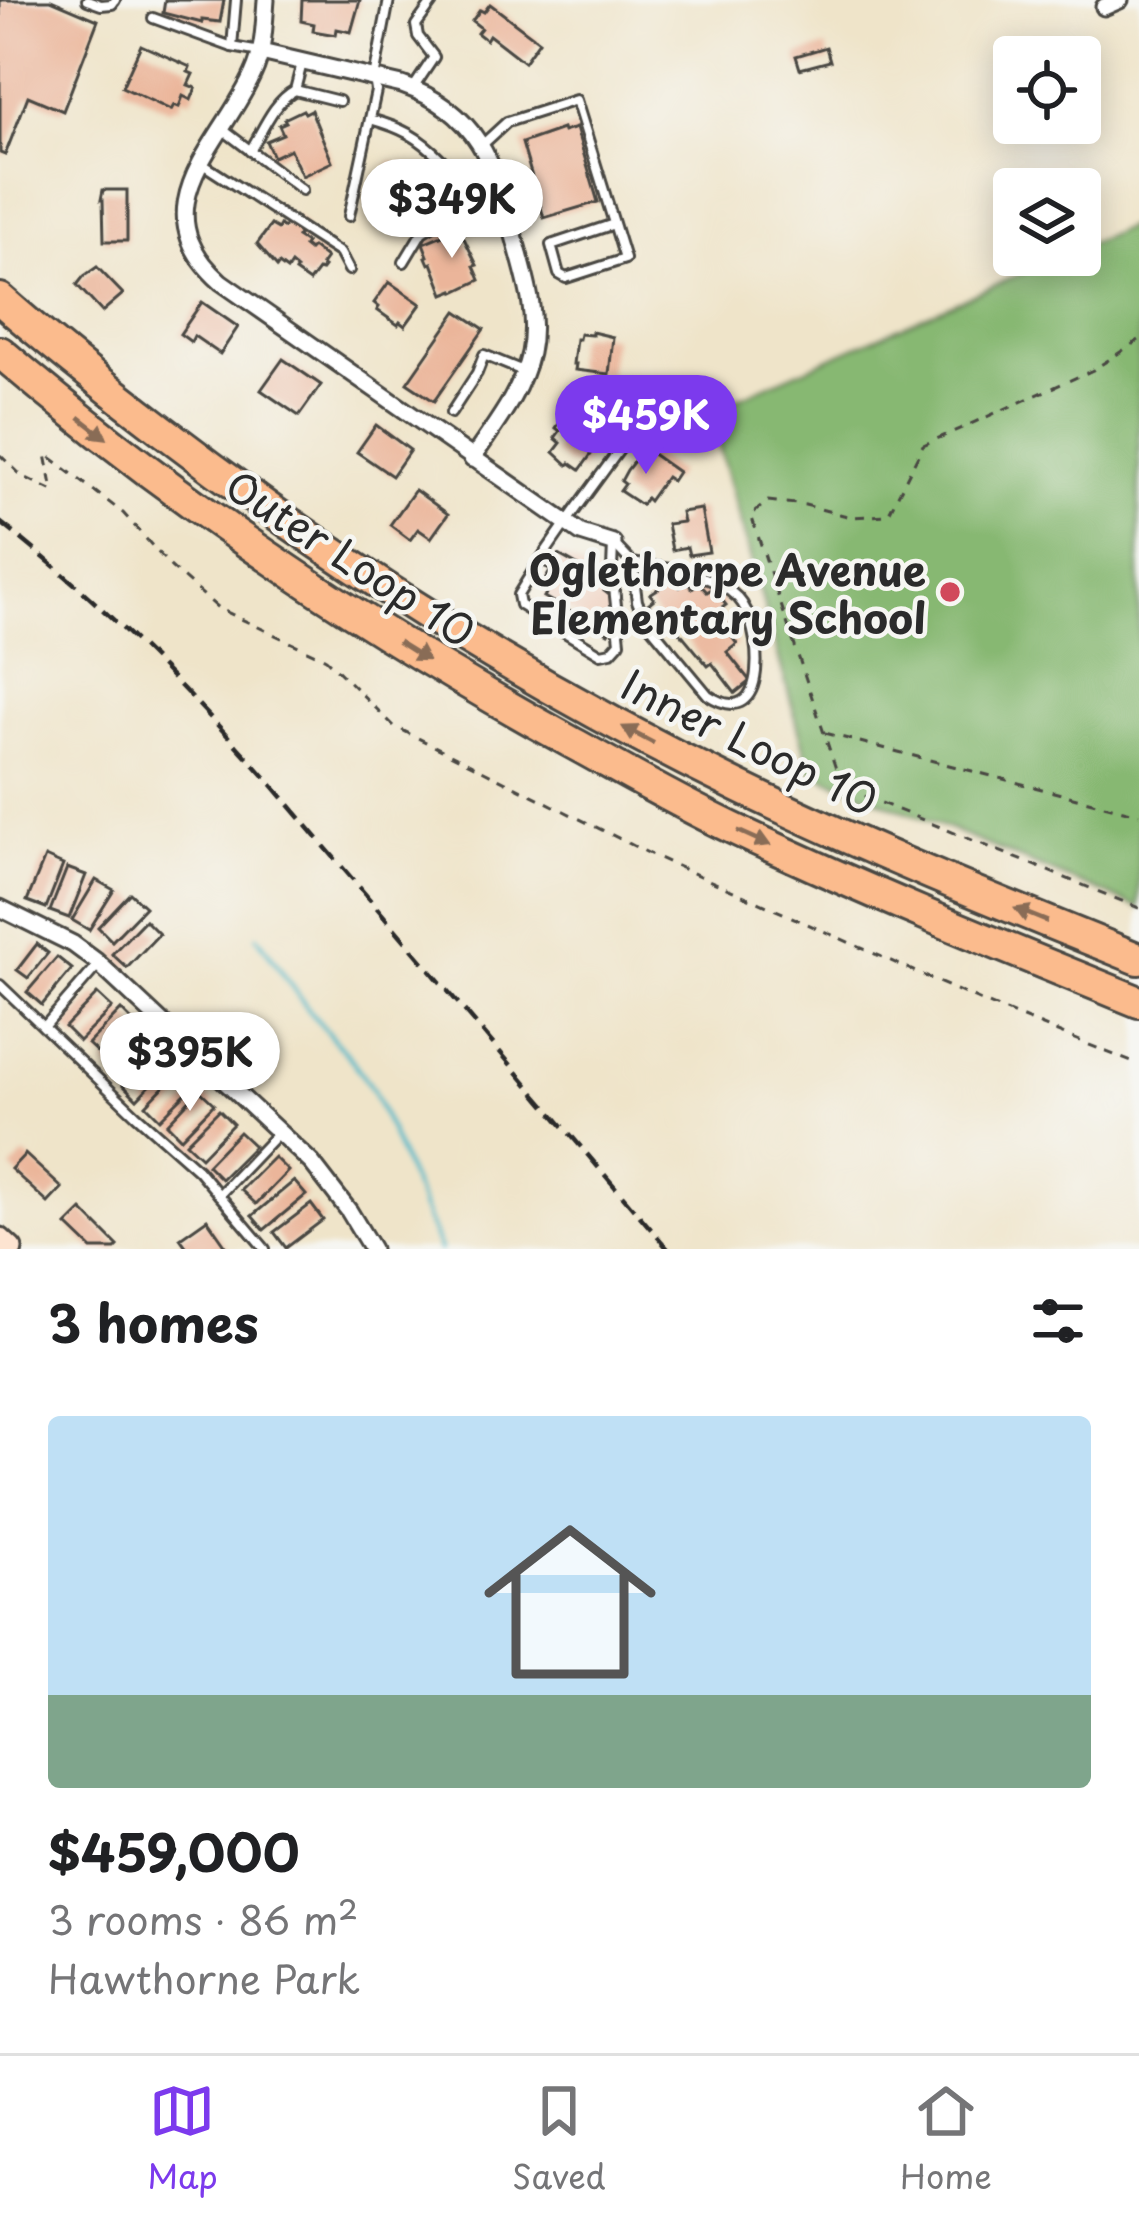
<!DOCTYPE html>
<meta charset="utf-8">
<style>
:root{--surface:#fff;--page:#f2f2f2;--text:#202124;--muted:#757577;--line:#e0e0e0;--accent:#7c3aed}
body{margin:0;font-family:"Playpen Sans",sans-serif;background:var(--page);color:var(--text);height:100vh;display:flex;flex-direction:column;font-size:45px;white-space:nowrap}
*{box-sizing:border-box;margin:0}
p{font-size:39px;color:var(--muted)}
.icon{flex:none;width:66px;height:66px;fill:none;stroke:currentColor;stroke-width:2;stroke-linecap:round;stroke-linejoin:round}
.map{position:relative;height:1249px;overflow:hidden}
.details{display:flex;flex-direction:column;background:var(--surface);flex:1}
.details>*{flex:none}
.tools{position:absolute;left:993px;top:36px;display:grid;gap:24px}
.tools a{display:grid;place-items:center;width:108px;height:108px;border-radius:12px;background:var(--surface);box-shadow:0 6px 30px #0003;font-size:60px}
.price{position:absolute;translate:-50% -102px;padding:0 27px;border-radius:42px;background:#fff;color:#222;font-size:39px;line-height:78px;filter:drop-shadow(0 3px 6px #0008)}
.price::after{content:'';position:absolute;left:50%;top:72px;width:36px;height:27px;margin-left:-18px;background:inherit;clip-path:polygon(0 0,100% 0,50% 100%)}
.price.on{background:var(--accent);color:#fff}
ul{padding:0;list-style:none}
li{display:grid;align-content:center;gap:24px;height:636px;padding:0 48px}
li+li{border-top:3px solid var(--line)}
li span{display:grid;place-items:center;height:372px;border-radius:12px;color:#555}
li>.icon{margin-inline-start:auto}
span .icon{width:216px;height:216px;fill:#fffc;stroke-width:1}
li b{font-size:51px}
h2{display:flex;justify-content:space-between;align-items:center;height:144px;padding:0 48px;font-size:51px}
.menu{display:flex;justify-content:space-around;align-items:center;height:168px;border-top:3px solid var(--line);background:var(--surface);font-size:33px;color:var(--muted)}
.menu a{display:grid;justify-items:center;gap:6px}
.menu .on{color:var(--accent)}
.map>svg:first-child{display:block}
.forest{fill:#87b872;stroke:#59724e;stroke-width:3}
.lines{fill:none;stroke-linecap:round;stroke-linejoin:round}
.stream{stroke:#4db9c9;stroke-width:4.5}
.building{fill:#ebb59a}
.lane-casing{stroke:#484743;stroke-width:14}
.street-casing{stroke:#484743;stroke-width:21}
.secondary-casing{stroke:#484743;stroke-width:27}
.highway-casing{stroke:#484743;stroke-width:36}
.path{stroke:#484743;stroke-width:3;stroke-dasharray:9 9;stroke-linecap:butt}
.lane{stroke:#fff;stroke-width:8}
.street{stroke:#fff;stroke-width:15}
.secondary{stroke:#fde4d1;stroke-width:21}
.highway{stroke:#fbbb8d;stroke-width:30}
.rail{stroke:#2b2b2b;stroke-width:4.5;stroke-dasharray:18 9;stroke-linecap:butt}
.oneway{fill:#896c57}
.poi-dot{fill:#d1495b;stroke:#f6f6f2;stroke-width:4.5}
.labels{text-anchor:middle;dominant-baseline:central;stroke-width:9;stroke-linejoin:round;paint-order:stroke}
.street-label{font-size:42px;fill:#2b2b2b;stroke:#f6f6f2}
.poi-label{font-size:42px;font-weight:bold;fill:#2b2b2b;stroke:#f6f6f2;text-anchor:end}
</style>
<div class="map">
<svg width="1139" height="1249" viewBox="0 0 1139 1249">
<rect width="100%" height="100%" fill="#f6f6f2"/>
<filter id="ink" filterUnits="userSpaceOnUse"><feTurbulence type="fractalNoise" baseFrequency=".00833" numOctaves="2"/><feDisplacementMap in="SourceGraphic" scale="24" xChannelSelector="R" yChannelSelector="G"/><feConvolveMatrix kernelMatrix="1 2 1 2 8 2 1 2 1" color-interpolation-filters="sRGB"/></filter>
<filter id="wash" filterUnits="userSpaceOnUse"><feTurbulence type="fractalNoise" baseFrequency=".004" numOctaves="4" result="noise"/><feDisplacementMap in="SourceGraphic" scale="48" xChannelSelector="R" yChannelSelector="G"/><feGaussianBlur stdDeviation="2.7" result="paint"/><feColorMatrix in="noise" values="0 0 0 0 0 0 0 0 0 0 0 0 0 0 0 0 0 1.4 0 .05"/><feComposite in="paint" operator="in"/></filter>
<g filter="url(#wash)">
<rect width="100%" height="100%" fill="#efe4c9"/>
<polygon class="forest" points="1139,222 1139,908 811,772 709,411 1064,255 1080,255 1080,248"/>
<g class="lines">
<polyline class="stream" points="257,936 309,1011 352,1060 373,1090 440,1249"/>
</g>
<g id="blocks">
<g class="building">
<polygon points="0,0 51,0 98,20 63,111 28,96 5,155 0,153"/>
<polygon points="165,0 224,0 220,22 202,20 202,23 163,13"/>
<polygon points="302,0 360,0 351,32 337,29 336,35 313,31 314,24 301,21"/>
<polygon points="490,4 539,41 524,62 489,35 486,40 477,33 481,28 472,21 480,10 484,12"/>
<polygon points="141,45 190,67 188,72 193,74 188,85 196,88 191,100 183,96 179,107 174,105 171,110 122,87"/>
<polygon points="826,47 830,61 800,69 796,56"/>
<polygon points="303,110 305,113 311,110 332,162 302,176 290,149 273,157 266,141 283,134 279,125 286,122 284,119"/>
<polygon points="576,128 598,202 544,218 522,143 562,129 563,132"/>
<polygon points="392,161 402,168 405,163 420,172 417,176 428,184 401,224 365,201"/>
<polygon points="103,190 127,190 127,241 104,241 103,200 101,200"/>
<polygon points="295,216 305,226 297,237 306,243 304,246 309,250 312,247 326,258 321,265 324,267 321,271 318,270 309,282 295,272 297,269 291,264 287,270 279,264 277,267 257,244 271,225 278,229 280,225 283,228"/>
<polygon points="459,228 477,265 474,266 480,280 455,292 454,290 444,294 432,263 429,264 426,257 428,256 423,243"/>
<polygon points="97,267 123,294 102,312 77,285 84,276"/>
<polygon points="389,282 421,304 405,326 400,322 398,325 377,310 379,307 374,303"/>
<polygon points="202,302 238,327 220,354 194,336 191,342 180,334"/>
<polygon points="457,311 484,329 434,401 407,383"/>
<polygon points="592,332 613,337 609,374 575,370 576,364 573,364 576,339 579,339 580,334 592,335"/>
<polygon points="283,359 321,385 299,416 261,390"/>
<polygon points="590,400 600,407 601,405 617,418 580,470 570,463 568,465 554,452 561,443 555,438 560,431 556,428 568,411 572,414 577,406 583,410"/>
<polygon points="376,425 410,450 392,476 357,452"/>
<polygon points="644,448 678,472 672,481 666,477 649,501 646,498 641,505 620,491 625,484 621,481 627,470"/>
<polygon points="415,490 448,514 431,538 418,529 410,540 390,525"/>
<polygon points="701,509 709,552 689,555 687,547 672,550 667,524 683,522 681,512"/>
<polygon points="544,555 555,561 559,555 609,583 604,591 612,597 615,622 608,633 544,597 548,590 542,585 551,570 538,563"/>
<polygon points="673,579 680,587 687,581 692,588 699,583 707,592 713,588 726,605 717,612 732,631 729,633 737,644 727,652 750,681 735,693 712,663 708,666 679,631 670,622 665,626 648,604 654,599 650,594"/>
<polygon points="45,857 63,865 46,908 27,901"/>
<polygon points="67,868 86,875 69,918 50,911"/>
<polygon points="96,880 114,890 89,930 72,920"/>
<polygon points="130,893 145,907 112,941 98,927"/>
<polygon points="145,920 159,934 127,968 112,954"/>
<polygon points="37,944 48,953 28,978 17,970"/>
<polygon points="57,957 72,969 42,1005 27,992"/>
<polygon points="97,994 112,1008 79,1041 65,1027"/>
<polygon points="121,1010 135,1024 103,1058 88,1044"/>
<polygon points="139,1031 153,1045 120,1079 106,1064"/>
<polygon points="155,1052 169,1066 137,1099 123,1085"/>
<polygon points="178,1072 193,1086 160,1119 146,1105"/>
<polygon points="199,1090 214,1104 181,1138 167,1124"/>
<polygon points="219,1110 233,1124 201,1157 186,1143"/>
<polygon points="239,1132 254,1146 221,1179 207,1165"/>
<polygon points="25,1154 62,1188 48,1203 11,1169"/>
<polygon points="274,1157 288,1171 256,1204 241,1190"/>
<polygon points="294,1181 306,1195 264,1230 252,1216"/>
<polygon points="311,1204 323,1220 286,1248 274,1232"/>
<polygon points="82,1210 118,1246 115,1249 92,1249 67,1225"/>
<polygon points="207,1219 228,1249 188,1249 180,1238"/>
</g>
</g>
</g>
<g filter="url(#ink)">
<use href="#blocks" fill-opacity="0" stroke="#484743" stroke-width="3"/>
<g class="lines">
<defs>
<g id="lane">
<polyline points="87,0 101,5 112,4 115,0"/>
<polyline points="153,18 232,47 260,52"/>
<polyline points="232,47 236,0"/>
<polyline points="414,87 434,57 418,36 416,25 434,0"/>
<polyline points="295,90 302,63"/>
<path d="M370,119C402,128 418,136 442,160"/>
<polyline points="222,129 302,190"/>
<polyline points="482,145 507,122 576,100 625,259 566,278 559,274 551,245 614,224"/>
<path d="M250,151C263,130 273,102 295,90L339,101"/>
<polyline points="201,163 340,253 349,270"/>
<polyline points="349,216 376,91 374,78 389,0"/>
<polyline points="404,262 422,232 432,226 486,154"/>
<polyline points="451,413 477,373 484,355 523,371"/>
<path d="M613,544L612,569L620,642L611,652L601,654L520,605L518,595C552,539 592,488 630,435"/>
<path d="M614,544L632,563L637,601L644,618L708,695C771,736 763,624 738,598C711,571 667,569 632,563"/>
<polyline points="0,985 136,1115 198,1170 265,1249"/>
<polyline points="44,1027 98,965"/>
<polyline points="219,1195 280,1131"/>
</g>
<g id="street">
<path d="M266,0C264,25 264,51 253,74C221,145 138,208 221,282L581,533L613,543"/>
<polyline points="1104,7 1120,0"/>
<path d="M261,52L402,85C483,113 495,170 516,243C526,280 538,315 530,353C521,393 494,426 472,459"/>
<polyline points="0,908 73,944 96,961 312,1163 349,1211 372,1249"/>
</g>
<polyline id="secondary" points="0,1239 11,1249"/>
<g id="highway">
<path d="M0,299C52,345 107,388 162,430C342,568 535,688 739,787C870,851 1005,905 1139,959"/>
<path d="M0,352C175,502 368,630 569,741C622,770 675,801 730,827C864,891 1001,946 1139,1002"/>
</g>
</defs>
<use href="#lane" class="lane-casing"/>
<use href="#street" class="street-casing"/>
<use href="#secondary" class="secondary-casing"/>
<use href="#highway" class="highway-casing"/>
<g class="path">
<polyline points="1139,340 1093,370 923,445 888,515 851,517 805,505 768,501 751,515 842,787 1139,908"/>
<polyline points="0,455 22,476 53,491 46,454 123,513 171,567 218,608 326,659 394,726 650,854 981,1001 1139,1065"/>
<polyline points="825,733 1139,814"/>
</g>
<use href="#lane" class="lane"/>
<use href="#street" class="street"/>
<use href="#secondary" class="secondary"/>
<use href="#highway" class="highway"/>
<path class="rail" d="M0,522C98,598 184,687 267,779L668,1249"/>
</g>
<defs><path id="oneway-solid" d="M-6-.8H1V-3.2L6.5 0L1 3.2V.8H-6Z" transform="scale(3)"/></defs>
<g class="oneway">
<use href="#oneway-solid" transform="translate(93 428) rotate(38)"/>
<use href="#oneway-solid" transform="translate(413 651) rotate(32)"/>
<use href="#oneway-solid" transform="translate(638 735) rotate(-152)"/>
<use href="#oneway-solid" transform="translate(754 838) rotate(24)"/>
<use href="#oneway-solid" transform="translate(1031 915) rotate(-158)"/>
</g>
</g>
<circle class="poi-dot" cx="950" cy="592" r="12"/>
<g class="labels">
<g class="street-label">
<text transform="translate(351 557) rotate(33)">Outer Loop 10</text>
<text transform="translate(750 741) rotate(26)">Inner Loop 10</text>
</g>
<g class="poi-label">
<text x="926" y="568">Oglethorpe Avenue<tspan x="926" dy="48">Elementary School</tspan></text>
</g>
</g>
</svg>
<div class="tools">
<a><svg class="icon" aria-label="locate" viewBox="0 0 24 24"><circle cx="12" cy="12" r="6"/><path d="M12 2v4M12 18v4M2 12h4M18 12h4"/></svg></a>
<a><svg class="icon" aria-label="layers" viewBox="0 0 24 24"><path d="M12 4l9 5-9 5-9-5zM3 14l9 5 9-5"/></svg></a>
</div>
<b class="price" style="left:452px;top:261px">$349K</b>
<b class="price on" style="left:646px;top:477px">$459K</b>
<b class="price" style="left:190px;top:1114px">$395K</b>
</div>
<section class="details">
<h2>3 homes<svg class="icon" aria-label="filters" viewBox="0 0 24 24"><path d="M4 7h16M4 17h16"/><circle cx="9" cy="7" r="2"/><circle cx="15" cy="17" r="2"/></svg></h2>
<ul>
<li><span style="background:linear-gradient(#bfe0f5 75%,#7fa58c 0)"><svg class="icon" aria-label="home" viewBox="0 0 24 24"><path d="M3 11l9-7 9 7M6 9v11h12V9"/></svg></span><div><b>$459,000</b><p>3 rooms · 86 m²</p><p>Hawthorne Park</p></div></li>
</ul>
</section>
<nav class="menu">
<a class="on"><svg class="icon" aria-label="map" viewBox="0 0 24 24"><path d="M3 6l6-2 6 2 6-2v14l-6 2-6-2-6 2zM9 4v14M15 6v14"/></svg>Map</a>
<a><svg class="icon" aria-label="saved" viewBox="0 0 24 24"><path d="M7 4h10v16l-5-4-5 4z"/></svg>Saved</a>
<a><svg class="icon" aria-label="home" viewBox="0 0 24 24"><path d="M3 11l9-7 9 7M6 9v11h12V9"/></svg>Home</a>
</nav>
